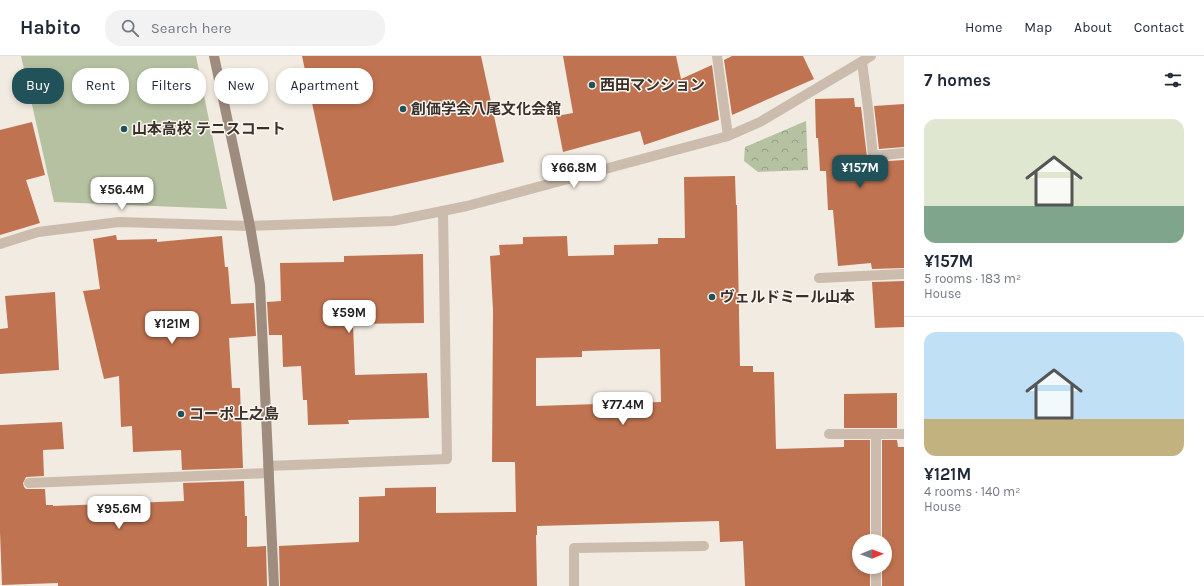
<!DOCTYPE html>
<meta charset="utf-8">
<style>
:root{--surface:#fff;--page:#f2f2f3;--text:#1f2937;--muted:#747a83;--line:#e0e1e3;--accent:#225259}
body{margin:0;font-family:Karla,"Noto Sans JP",sans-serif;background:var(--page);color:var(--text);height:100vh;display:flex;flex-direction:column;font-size:15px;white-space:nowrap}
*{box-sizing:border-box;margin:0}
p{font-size:13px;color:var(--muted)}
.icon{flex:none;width:22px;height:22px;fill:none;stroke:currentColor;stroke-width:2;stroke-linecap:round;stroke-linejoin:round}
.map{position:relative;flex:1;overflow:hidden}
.details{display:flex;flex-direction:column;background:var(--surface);width:300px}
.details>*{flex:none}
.top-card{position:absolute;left:12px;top:12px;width:380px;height:36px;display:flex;gap:8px}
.needle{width:26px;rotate:89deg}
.buttons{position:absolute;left:852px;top:478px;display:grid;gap:8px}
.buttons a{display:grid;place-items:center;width:40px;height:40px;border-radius:50%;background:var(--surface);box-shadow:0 2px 6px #0003;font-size:20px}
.price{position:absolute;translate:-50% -34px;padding:0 9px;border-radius:8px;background:#fff;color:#222;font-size:13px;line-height:26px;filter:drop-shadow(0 1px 2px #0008)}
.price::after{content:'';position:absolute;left:50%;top:24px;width:12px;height:9px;margin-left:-6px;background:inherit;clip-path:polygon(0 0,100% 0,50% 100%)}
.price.on{background:var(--accent);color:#fff}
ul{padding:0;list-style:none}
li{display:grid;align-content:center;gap:8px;height:212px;padding:0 20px}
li+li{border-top:1px solid var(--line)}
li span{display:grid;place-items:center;height:124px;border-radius:12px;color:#555}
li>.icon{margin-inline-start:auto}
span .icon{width:72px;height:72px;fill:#fffc;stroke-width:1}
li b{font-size:17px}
h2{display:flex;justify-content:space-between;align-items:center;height:48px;padding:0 20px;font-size:17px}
.tag{padding:0 14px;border-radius:16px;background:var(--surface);box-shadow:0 2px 6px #0003;font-size:14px;line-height:36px}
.tag.on{background:var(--accent);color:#fff}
header{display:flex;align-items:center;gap:24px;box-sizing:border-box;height:56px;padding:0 20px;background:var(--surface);border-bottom:1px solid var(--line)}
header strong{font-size:19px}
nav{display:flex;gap:22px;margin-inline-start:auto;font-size:14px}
.search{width:280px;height:36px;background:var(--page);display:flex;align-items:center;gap:10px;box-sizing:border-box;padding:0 14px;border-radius:16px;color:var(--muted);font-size:15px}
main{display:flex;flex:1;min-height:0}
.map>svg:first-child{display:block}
.grass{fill:#b5c1a1}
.park{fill:url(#park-crowns)}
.building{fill:#c07351;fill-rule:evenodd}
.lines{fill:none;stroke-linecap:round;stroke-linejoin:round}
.lane{stroke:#cbbcad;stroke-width:10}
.street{stroke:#cbbcad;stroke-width:10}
.secondary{stroke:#9e8c7e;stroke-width:10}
.poi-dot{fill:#225259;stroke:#faf5ee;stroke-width:1.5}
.labels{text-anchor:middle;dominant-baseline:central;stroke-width:3;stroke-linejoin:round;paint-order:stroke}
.poi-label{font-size:15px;font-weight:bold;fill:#39302b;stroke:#faf5ee;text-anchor:start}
</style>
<header>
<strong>Habito</strong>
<div class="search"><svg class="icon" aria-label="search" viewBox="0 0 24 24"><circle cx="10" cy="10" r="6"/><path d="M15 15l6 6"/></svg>Search here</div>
<nav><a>Home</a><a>Map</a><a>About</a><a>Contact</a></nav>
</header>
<main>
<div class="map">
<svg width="904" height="530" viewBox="0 0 904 530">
<defs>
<pattern id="park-crowns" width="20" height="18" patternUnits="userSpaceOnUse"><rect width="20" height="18" fill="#b5c1a1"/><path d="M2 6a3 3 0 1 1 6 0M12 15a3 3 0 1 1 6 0" fill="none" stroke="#949d83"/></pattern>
</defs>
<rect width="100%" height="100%" fill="#f2ebe1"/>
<polygon class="grass" points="21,0 196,0 227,153 54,146"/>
<polygon class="park" points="806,65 808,114 758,116 744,105 745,91"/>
<g class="building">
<polygon points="302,0 481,0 504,106 333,145"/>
<polygon points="563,0 676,0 681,23 712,9 719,64 644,89 640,75 563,96 556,60 573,57"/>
<polygon points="732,0 803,0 814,23 732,59 724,4"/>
<polygon points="854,42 855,51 861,51 867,101 868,104 874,106 904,104 904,212 872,213 871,207 838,210 833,154 828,154 826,115 820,115 818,82 816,82 815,43"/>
<polygon points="904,48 904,91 879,93 874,50"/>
<polygon points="32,66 45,119 26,124 40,167 0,179 0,74"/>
<path d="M735,120L736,149H737L740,310H753V316H774L776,393L844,391V384H870V485H859V511H870V530H745L743,485L720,486L719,465L537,470V479H536L537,530H280L279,490L359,486V441L385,440V432L436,431V457L516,456L515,406H492L493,254L490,200L500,199L499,189L523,188V181L567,180L568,200L614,199V189L658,188V182H685L684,121ZM660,293L661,346L536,350V302L582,301V295Z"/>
<polygon points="116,179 117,184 157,183 157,186 222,180 225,211 228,211 231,248 254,247 256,280 229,282 232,332 240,332 243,412 182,414 181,394 133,396 132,370 121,371 119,320 104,323 83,235 100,233 93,183"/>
<polygon points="423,198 424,267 353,268 355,319 427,317 429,362 348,364 349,368 308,369 307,344 303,344 301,310 283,311 282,279 269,279 267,246 281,245 280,207 344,206 344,200"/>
<polygon points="904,225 904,271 875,272 872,226"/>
<polygon points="55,236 59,314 0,318 0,273 8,272 5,240"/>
<polygon points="897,337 897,372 844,372 844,338"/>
<polygon points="62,366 64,393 43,394 44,420 26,421 23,427 24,431 26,433 45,433 46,449 53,449 53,450 184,445 183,427 244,425 245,460 247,460 247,491 266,490 267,530 58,530 58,527 2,529 0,476 0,369"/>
<polygon points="882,384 897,384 898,391 904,391 904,530 882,530 882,511 885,511 885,485 882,485"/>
</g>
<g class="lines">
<g class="lane">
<polyline points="829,378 904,378"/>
<polyline points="268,410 447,403 443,155"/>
<polyline points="29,427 269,417"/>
<polyline points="574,530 574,492 704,490"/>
</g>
<g class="street">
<polyline points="717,0 728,80"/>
<polyline points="862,6 868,52 873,100 904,97"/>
<polyline points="0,188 38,176 119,166 250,170 393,165 467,150 728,80 760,66 871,0"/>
<polyline points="819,222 904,218"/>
<polyline points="876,485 876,378"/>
<polyline points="876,530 876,511"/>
</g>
<polyline class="secondary" points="214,0 250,170 260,229 274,530"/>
</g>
<g class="poi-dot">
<circle cx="592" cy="29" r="4"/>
<circle cx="403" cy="53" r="4"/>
<circle cx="124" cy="73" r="4"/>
<circle cx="712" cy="241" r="4"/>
<circle cx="181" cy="358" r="4"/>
</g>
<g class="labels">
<g class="poi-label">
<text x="600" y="29">西田マンション</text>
<text x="411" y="53">創価学会八尾文化会舘</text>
<text x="132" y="73">山本高校 テニスコート</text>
<text x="720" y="241">ヴェルドミール山本</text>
<text x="189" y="358">コーポ上之島</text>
</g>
</g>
</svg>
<div class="buttons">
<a><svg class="needle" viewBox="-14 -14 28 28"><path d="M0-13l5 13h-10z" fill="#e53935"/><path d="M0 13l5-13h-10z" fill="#747a83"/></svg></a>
</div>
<b class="price" style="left:574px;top:133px">¥66.8M</b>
<b class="price on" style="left:860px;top:133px">¥157M</b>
<b class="price" style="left:122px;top:155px">¥56.4M</b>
<b class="price" style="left:349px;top:278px">¥59M</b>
<b class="price" style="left:172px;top:289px">¥121M</b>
<b class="price" style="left:623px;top:370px">¥77.4M</b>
<b class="price" style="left:119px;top:474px">¥95.6M</b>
<div class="top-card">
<a class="tag on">Buy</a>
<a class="tag">Rent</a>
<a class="tag">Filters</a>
<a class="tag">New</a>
<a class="tag">Apartment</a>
</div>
</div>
<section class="details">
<h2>7 homes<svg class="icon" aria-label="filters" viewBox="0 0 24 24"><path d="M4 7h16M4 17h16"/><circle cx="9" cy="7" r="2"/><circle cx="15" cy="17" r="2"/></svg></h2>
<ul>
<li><span style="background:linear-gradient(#dfe7d0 70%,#7fa58c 0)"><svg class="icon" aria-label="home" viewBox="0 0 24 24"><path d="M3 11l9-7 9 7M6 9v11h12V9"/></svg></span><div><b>¥157M</b><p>5 rooms · 183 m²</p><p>House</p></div></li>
<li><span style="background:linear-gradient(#bfe0f5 70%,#c2b280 0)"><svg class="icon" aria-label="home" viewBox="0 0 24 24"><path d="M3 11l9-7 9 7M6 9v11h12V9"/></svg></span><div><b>¥121M</b><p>4 rooms · 140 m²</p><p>House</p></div></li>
</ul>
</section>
</main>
